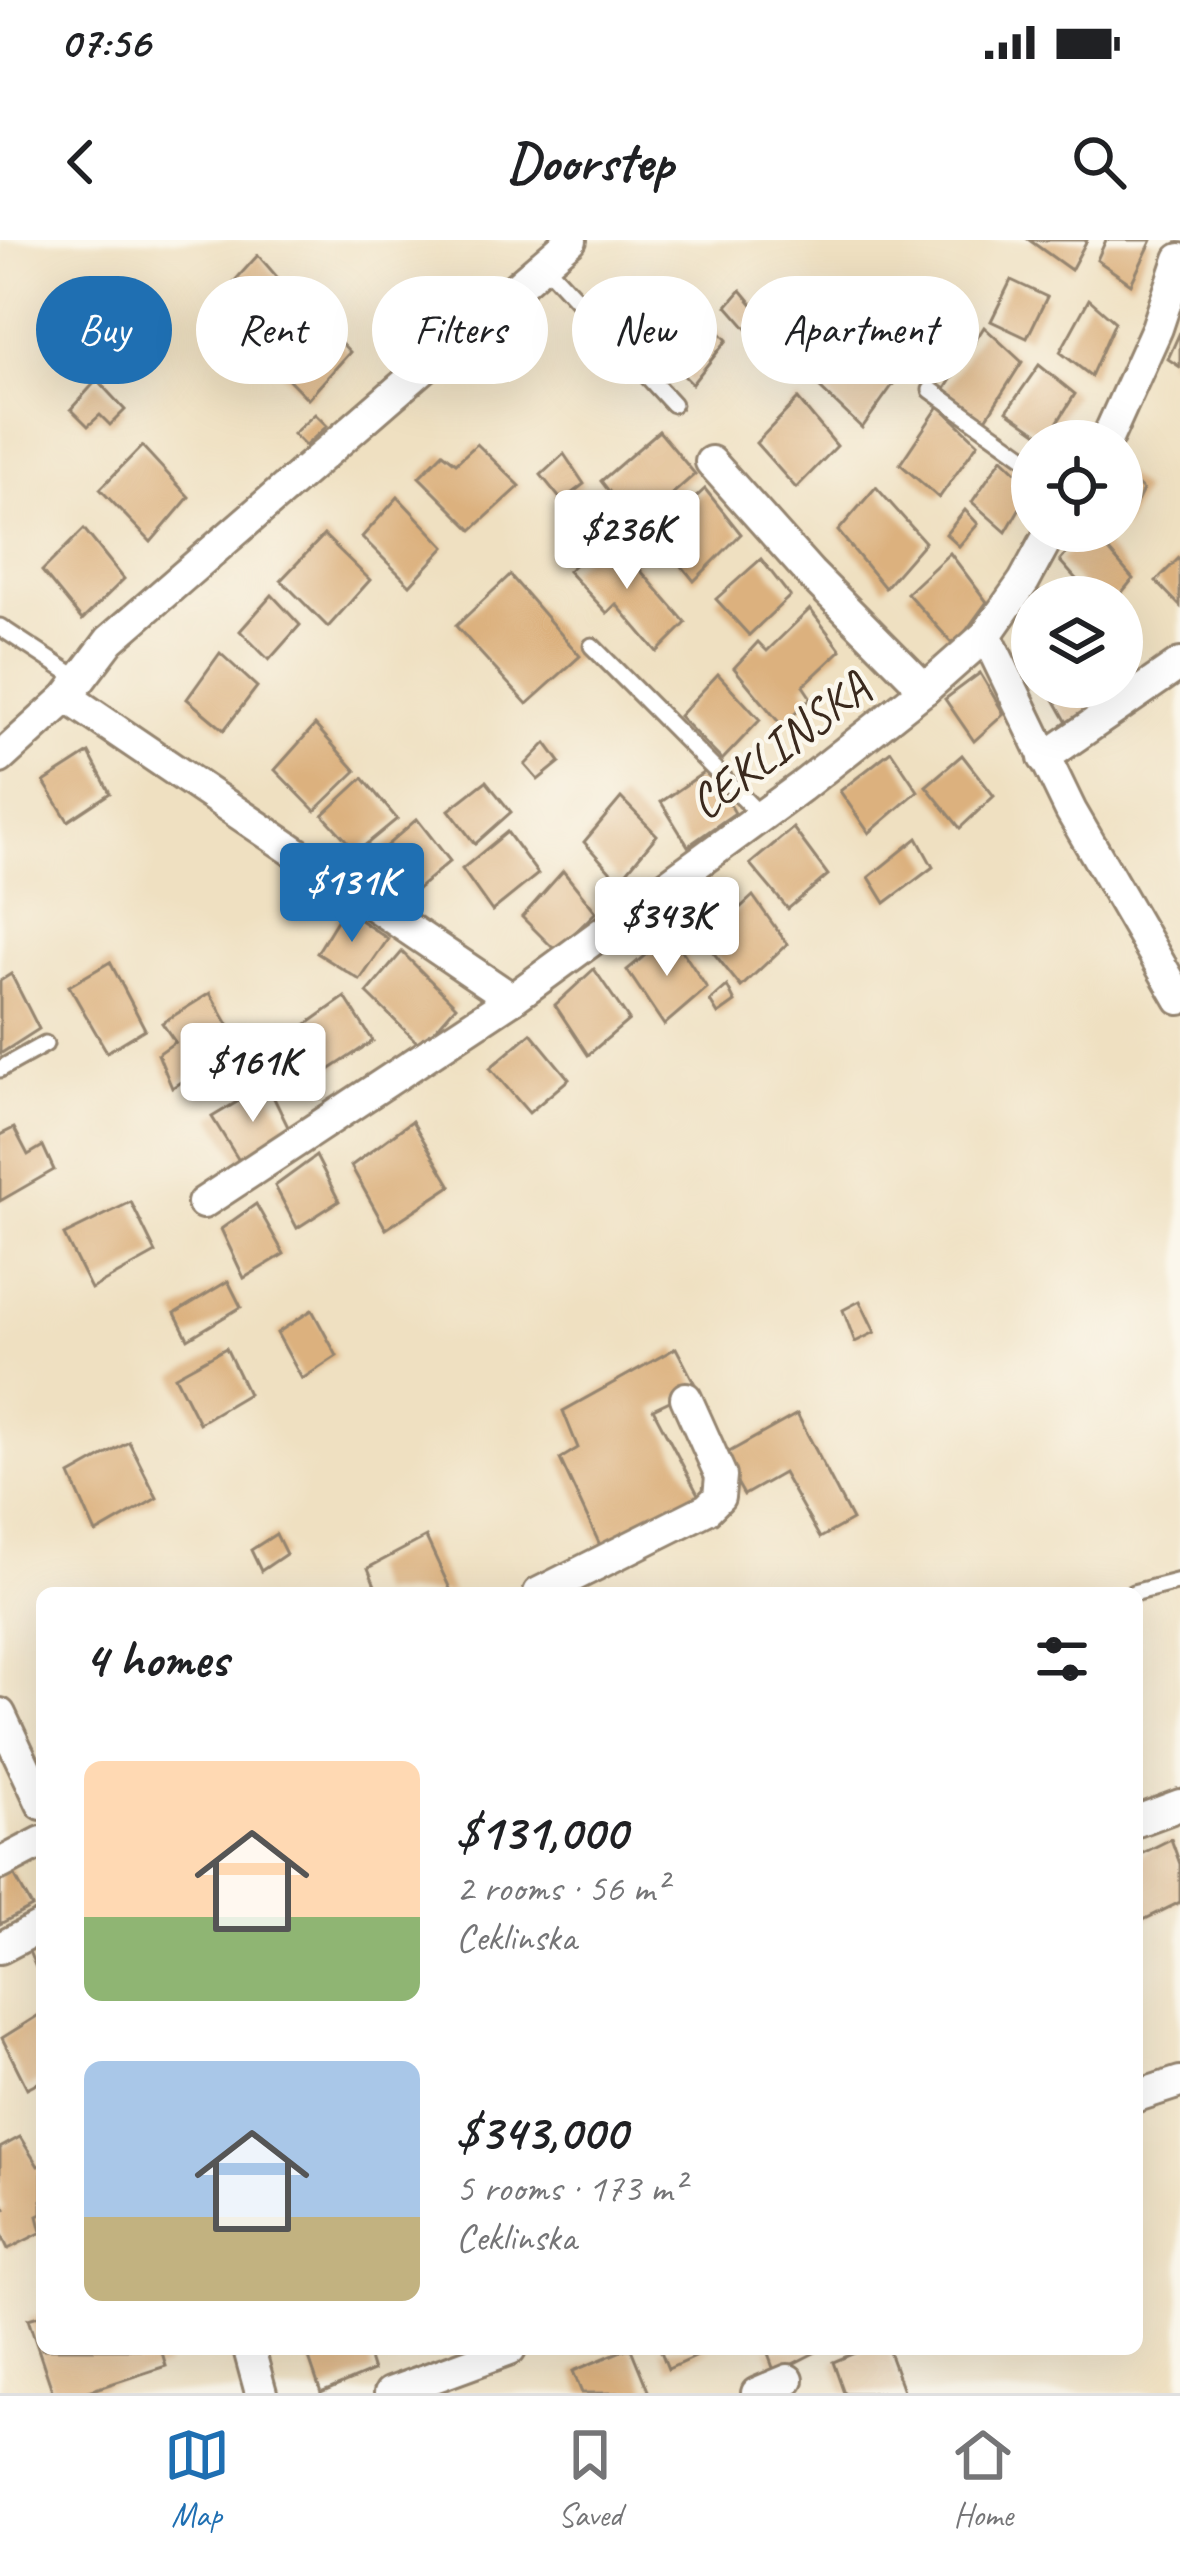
<!DOCTYPE html>
<meta charset="utf-8">
<style>
:root{--surface:#fff;--page:#f6f6f6;--text:#202124;--muted:#757577;--line:#e0e0e0;--accent:#1f6fb2}
body{margin:0;font-family:Caveat,sans-serif;background:var(--page);color:var(--text);height:100vh;display:flex;flex-direction:column;font-size:45px;white-space:nowrap}
*{box-sizing:border-box;margin:0}
p{font-size:39px;color:var(--muted)}
.icon{flex:none;width:66px;height:66px;fill:none;stroke:currentColor;stroke-width:2;stroke-linecap:round;stroke-linejoin:round}
.map{position:relative;flex:1;overflow:hidden}
.panel{position:absolute;left:36px;top:1347px;width:1107px;height:768px;display:flex;flex-direction:column;background:var(--surface);border-radius:18px;box-shadow:0 12px 48px #0002}
.panel>*{flex:none}
.top-card{position:absolute;left:36px;top:36px;width:1110px;height:108px;display:flex;gap:24px}
.buttons{position:absolute;left:1011px;top:180px;display:grid;gap:24px}
.buttons a{display:grid;place-items:center;width:132px;height:132px;border-radius:50%;background:var(--surface);box-shadow:0 12px 48px #0002;font-size:60px}
.price{position:absolute;translate:-50% -102px;padding:0 27px;border-radius:12px;background:#fff;color:#222;font-size:39px;line-height:78px;filter:drop-shadow(0 3px 6px #0008)}
.price::after{content:'';position:absolute;left:50%;top:72px;width:36px;height:27px;margin-left:-18px;background:inherit;clip-path:polygon(0 0,100% 0,50% 100%)}
.price.current{background:var(--accent);color:#fff}
ul{padding:0;list-style:none}
li{display:flex;align-items:center;gap:36px;height:300px;padding:0 48px}
li span{display:grid;place-items:center;flex:none;width:336px;height:240px;border-radius:18px;color:#555}
li>.icon{margin-inline-start:auto}
span .icon{width:144px;height:144px;fill:#fffc;stroke-width:1}
li b{font-size:51px}
h2{display:flex;justify-content:space-between;align-items:center;height:144px;padding:0 48px;font-size:51px}
.tag{padding:0 42px;border-radius:54px;background:var(--surface);box-shadow:0 12px 48px #0002;font-size:42px;line-height:108px}
.tag.current{background:var(--accent);color:#fff}
.status{display:flex;justify-content:space-between;align-items:center;height:84px;padding:0 60px;background:var(--surface);direction:ltr}
.status svg{height:33px;fill:currentColor}
header{display:flex;justify-content:space-between;align-items:center;height:156px;padding:0 48px;background:var(--surface);font-size:54px;font-weight:700}
.dock{display:flex;justify-content:space-around;align-items:center;height:168px;border-top:3px solid var(--line);background:var(--surface);font-size:33px;color:var(--muted)}
.dock a{display:grid;justify-items:center;gap:6px}
.dock .current{color:var(--accent)}
.map>svg:first-child{display:block}
.building{fill:#dcb17e}
.lines{fill:none;stroke-linecap:round;stroke-linejoin:round}
.service-casing{stroke:#958570;stroke-width:21}
.minor-casing{stroke:#958570;stroke-width:36}
.service{stroke:#fff;stroke-width:15}
.minor{stroke:#fff;stroke-width:30}
.labels{text-anchor:middle;dominant-baseline:central;stroke-width:9;stroke-linejoin:round;paint-order:stroke}
.street-label{font-size:48px;fill:#3b2a1e;stroke:#fbf7ec}
</style>
<div class="status"><b>07:56</b><svg viewBox="0 0 49 12"><path d="M0 12V9h3v3zM5 12V6h3v6zM10 12V3h3v9zM15 12V0h3v12zM26 1h20v11H26zM47 4h2v5h-2z"/></svg></div>
<header><svg class="icon" aria-label="back" viewBox="0 0 24 24"><path d="M15 5l-7 7 7 7"/></svg>Doorstep<svg class="icon" aria-label="search" viewBox="0 0 24 24"><circle cx="10" cy="10" r="6"/><path d="M15 15l6 6"/></svg></header>
<div class="map">
<svg width="1180" height="2153" viewBox="0 0 1180 2153">
<rect width="100%" height="100%" fill="#fbf7ec"/>
<filter id="ink" filterUnits="userSpaceOnUse"><feTurbulence type="fractalNoise" baseFrequency=".00833" numOctaves="2"/><feDisplacementMap in="SourceGraphic" scale="24" xChannelSelector="R" yChannelSelector="G"/><feConvolveMatrix kernelMatrix="1 2 1 2 8 2 1 2 1" color-interpolation-filters="sRGB"/></filter>
<filter id="wash" filterUnits="userSpaceOnUse"><feTurbulence type="fractalNoise" baseFrequency=".004" numOctaves="4" result="noise"/><feDisplacementMap in="SourceGraphic" scale="48" xChannelSelector="R" yChannelSelector="G"/><feGaussianBlur stdDeviation="2.7" result="paint"/><feColorMatrix in="noise" values="0 0 0 0 0 0 0 0 0 0 0 0 0 0 0 0 0 1.4 0 .05"/><feComposite in="paint" operator="in"/></filter>
<g filter="url(#wash)">
<rect width="100%" height="100%" fill="#efe0c1"/>
<g id="blocks">
<g class="building">
<polygon points="1029,0 1087,0 1071,30"/>
<polygon points="1106,0 1152,0 1131,44 1097,20"/>
<polygon points="258,15 283,44 257,72 231,45"/>
<polygon points="1011,40 1047,57 1027,98 991,81"/>
<polygon points="741,50 760,73 747,89 727,66"/>
<polygon points="295,53 350,112 308,159 251,101"/>
<polygon points="684,56 727,100 692,144 649,100"/>
<polygon points="1089,59 1115,82 1091,136 1060,112"/>
<polygon points="984,87 1022,122 984,182 945,149"/>
<polygon points="1180,92 1180,127 1168,119"/>
<polygon points="850,101 894,143 862,188 816,144"/>
<polygon points="1039,125 1075,154 1047,199 1007,171"/>
<polygon points="97,140 125,170 110,185 100,175 88,186 71,169"/>
<polygon points="798,159 837,206 796,248 756,203"/>
<polygon points="939,166 978,203 939,258 900,224"/>
<polygon points="315,174 327,186 305,206 293,194"/>
<polygon points="659,191 695,234 636,286 601,241"/>
<polygon points="477,204 520,246 472,290 419,237 443,213 456,223"/>
<polygon points="142,206 189,257 151,302 100,249"/>
<polygon points="564,214 584,244 562,261 541,235"/>
<polygon points="1002,218 1032,247 1006,292 972,262"/>
<polygon points="1122,231 1143,250 1122,291"/>
<polygon points="876,247 925,302 885,348 838,291"/>
<polygon points="705,249 741,294 694,341 656,294"/>
<polygon points="398,257 445,307 410,345 362,297"/>
<polygon points="965,270 978,284 959,306 946,294"/>
<polygon points="84,289 124,339 82,380 42,331"/>
<polygon points="1085,291 1092,291 1133,339 1118,357 1092,357 1060,321"/>
<polygon points="609,294 686,383 657,412 616,364 607,373 568,331"/>
<polygon points="324,295 370,340 328,387 281,340"/>
<polygon points="950,313 987,362 955,406 907,353"/>
<polygon points="1180,317 1180,366 1156,341"/>
<polygon points="761,319 790,356 749,395 716,359"/>
<polygon points="510,335 580,416 527,464 456,386"/>
<polygon points="272,355 300,385 269,420 240,391"/>
<polygon points="810,369 841,410 803,446 811,458 782,486 734,428 758,402 767,411"/>
<polygon points="220,413 257,447 224,490 187,459"/>
<polygon points="980,433 1004,474 974,501 945,459"/>
<polygon points="718,434 760,480 722,520 679,476"/>
<polygon points="1047,447 1119,447 1121,450 1069,486"/>
<polygon points="315,485 356,531 315,571 275,530"/>
<polygon points="546,503 560,522 538,540 525,525"/>
<polygon points="891,511 918,551 869,593 840,551"/>
<polygon points="89,513 110,553 68,581 44,542"/>
<polygon points="962,515 994,556 960,588 926,546"/>
<polygon points="709,529 735,573 688,606 661,562"/>
<polygon points="363,538 397,579 357,612 323,575"/>
<polygon points="486,541 511,572 475,604 449,570"/>
<polygon points="621,558 657,595 619,641 584,602"/>
<polygon points="417,579 450,621 400,664 366,624"/>
<polygon points="793,588 828,635 788,669 750,624"/>
<polygon points="507,592 538,634 492,671 462,629"/>
<polygon points="917,598 933,627 885,663 869,637"/>
<polygon points="563,631 596,672 556,711 522,677"/>
<polygon points="753,656 787,704 741,747 704,701"/>
<polygon points="344,669 388,699 360,740 317,713"/>
<polygon points="671,694 707,748 664,785 627,730"/>
<polygon points="402,712 456,766 421,806 367,753"/>
<polygon points="110,722 145,789 107,812 69,746"/>
<polygon points="594,729 629,780 588,815 555,765"/>
<polygon points="11,734 39,789 0,814 0,741"/>
<polygon points="727,746 735,762 718,774 710,761"/>
<polygon points="210,753 238,802 172,848 158,814 175,802 162,783"/>
<polygon points="345,757 373,801 326,832 300,789"/>
<polygon points="531,793 569,839 529,873 490,828"/>
<polygon points="267,844 292,895 243,927 212,877"/>
<polygon points="412,881 451,946 386,989 351,926"/>
<polygon points="14,888 28,915 43,906 54,930 0,961 0,895"/>
<polygon points="316,916 339,961 297,988 275,946"/>
<polygon points="131,962 156,1013 91,1049 64,995"/>
<polygon points="256,964 284,1014 244,1038 221,989"/>
<polygon points="228,1041 241,1067 188,1099 175,1073"/>
<polygon points="860,1061 875,1092 855,1102 843,1070"/>
<polygon points="312,1070 337,1116 302,1139 277,1093"/>
<polygon points="226,1108 248,1154 199,1183 175,1136"/>
<polygon points="676,1108 697,1148 653,1169 701,1260 606,1318 560,1219 578,1208 563,1171"/>
<polygon points="797,1174 852,1280 820,1298 783,1233 744,1255 722,1216"/>
<polygon points="129,1202 157,1258 96,1293 70,1235"/>
<polygon points="276,1294 286,1314 261,1331 251,1310"/>
<polygon points="426,1297 452,1353 378,1353 368,1328"/>
<polygon points="1171,1599 1180,1624 1180,1662 1137,1683 1137,1616"/>
<polygon points="7,1622 32,1667 0,1684 0,1626"/>
<polygon points="42,1695 42,1742 25,1702"/>
<polygon points="42,1773 42,1840 27,1848 2,1798"/>
<polygon points="20,1897 38,1926 42,1925 42,1974 38,1976 42,1992 8,2009 0,1992 0,1972 5,1969 0,1958 0,1908"/>
<polygon points="42,2075 42,2109 161,2109 166,2126 83,2153 53,2153 28,2079"/>
<polygon points="306,2109 366,2109 373,2131 321,2153"/>
<polygon points="626,2109 631,2109 649,2153 582,2153 573,2131"/>
<polygon points="660,2109 712,2109 668,2129"/>
<polygon points="766,2109 822,2109 775,2133"/>
<polygon points="864,2109 888,2109 904,2153 844,2153 833,2122"/>
</g>
</g>
</g>
<g filter="url(#ink)">
<use href="#blocks" fill-opacity="0" stroke="#958570" stroke-width="3"/>
<g class="lines">
<defs>
<g id="service">
<polyline points="545,25 673,164"/>
<polyline points="931,150 1032,222"/>
<polyline points="0,387 79,439"/>
<polyline points="592,406 761,576"/>
<polyline points="0,829 45,804"/>
<polyline points="1133,1353 1180,1341"/>
</g>
<g id="minor">
<polyline points="1106,201 1157,88 1180,19"/>
<polyline points="711,222 810,333 925,449"/>
<polyline points="986,395 1071,571 1180,759"/>
<polyline points="67,457 512,759"/>
<polyline points="0,518 67,457 110,400 571,0"/>
<polyline points="1044,518 1180,424"/>
<polyline points="203,963 512,759 801,547 925,449 986,395 1024,341 1051,291"/>
<polyline points="539,1353 707,1269 719,1257 721,1236 686,1158"/>
<polyline points="0,1474 42,1564"/>
<polyline points="1137,1581 1180,1565"/>
<polyline points="0,1624 42,1602"/>
<polyline points="0,1708 42,1686"/>
<polyline points="1137,1856 1180,1842"/>
<polyline points="249,2109 261,2153"/>
<polyline points="390,2153 510,2109"/>
<polyline points="757,2153 788,2140"/>
</g>
</defs>
<use href="#service" class="service-casing"/>
<use href="#minor" class="minor-casing"/>
<use href="#service" class="service"/>
<use href="#minor" class="minor"/>
</g>
</g>
<g class="labels">
<g class="street-label">
<text transform="translate(779 505) rotate(-37)">CEKLINSKA</text>
</g>
</g>
</svg>
<div class="buttons">
<a><svg class="icon" aria-label="locate" viewBox="0 0 24 24"><circle cx="12" cy="12" r="6"/><path d="M12 2v4M12 18v4M2 12h4M18 12h4"/></svg></a>
<a><svg class="icon" aria-label="layers" viewBox="0 0 24 24"><path d="M12 4l9 5-9 5-9-5zM3 14l9 5 9-5"/></svg></a>
</div>
<b class="price" style="left:627px;top:352px">$236K</b>
<b class="price current" style="left:352px;top:705px">$131K</b>
<b class="price" style="left:667px;top:739px">$343K</b>
<b class="price" style="left:253px;top:885px">$161K</b>
<div class="top-card">
<a class="tag current">Buy</a>
<a class="tag">Rent</a>
<a class="tag">Filters</a>
<a class="tag">New</a>
<a class="tag">Apartment</a>
</div>
<section class="panel">
<h2>4 homes<svg class="icon" aria-label="filters" viewBox="0 0 24 24"><path d="M4 7h16M4 17h16"/><circle cx="9" cy="7" r="2"/><circle cx="15" cy="17" r="2"/></svg></h2>
<ul>
<li><span style="background:linear-gradient(#ffd9b3 65%,#8fb573 0)"><svg class="icon" aria-label="home" viewBox="0 0 24 24"><path d="M3 11l9-7 9 7M6 9v11h12V9"/></svg></span><div><b>$131,000</b><p>2 rooms · 56 m²</p><p>Ceklinska</p></div></li>
<li><span style="background:linear-gradient(#a9c7e8 65%,#c2b280 0)"><svg class="icon" aria-label="home" viewBox="0 0 24 24"><path d="M3 11l9-7 9 7M6 9v11h12V9"/></svg></span><div><b>$343,000</b><p>5 rooms · 173 m²</p><p>Ceklinska</p></div></li>
</ul>
</section>
</div>
<nav class="dock">
<a class="current"><svg class="icon" aria-label="map" viewBox="0 0 24 24"><path d="M3 6l6-2 6 2 6-2v14l-6 2-6-2-6 2zM9 4v14M15 6v14"/></svg>Map</a>
<a><svg class="icon" aria-label="saved" viewBox="0 0 24 24"><path d="M7 4h10v16l-5-4-5 4z"/></svg>Saved</a>
<a><svg class="icon" aria-label="home" viewBox="0 0 24 24"><path d="M3 11l9-7 9 7M6 9v11h12V9"/></svg>Home</a>
</nav>
